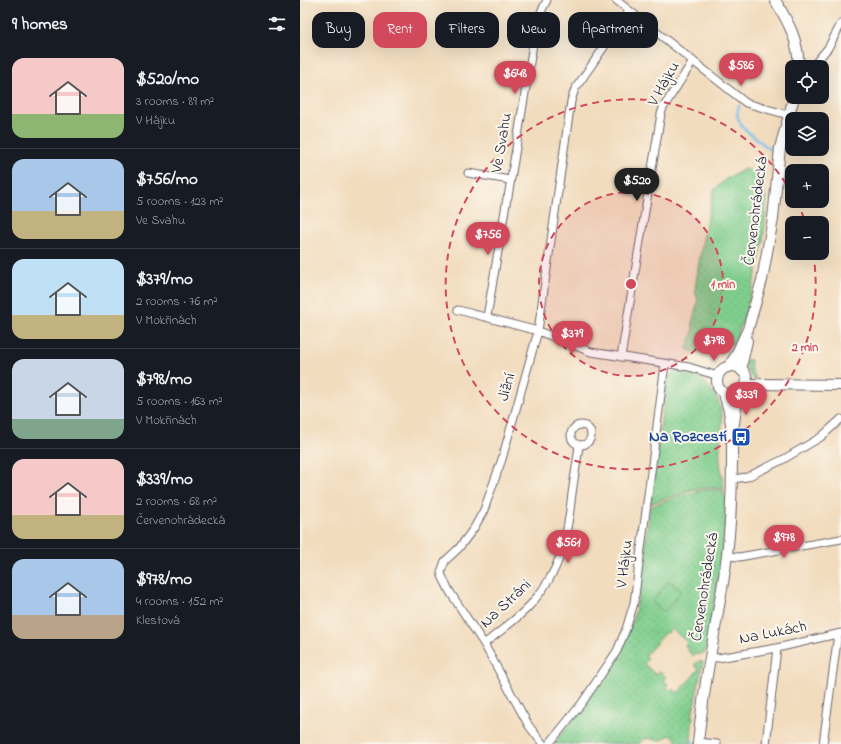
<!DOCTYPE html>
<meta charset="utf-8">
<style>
:root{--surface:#171b24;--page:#242831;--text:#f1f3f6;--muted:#9ea1a6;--line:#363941;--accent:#d1495b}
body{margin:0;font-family:"Indie Flower",sans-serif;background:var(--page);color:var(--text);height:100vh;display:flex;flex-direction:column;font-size:15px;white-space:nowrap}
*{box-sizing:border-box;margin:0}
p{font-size:13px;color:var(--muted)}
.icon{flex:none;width:22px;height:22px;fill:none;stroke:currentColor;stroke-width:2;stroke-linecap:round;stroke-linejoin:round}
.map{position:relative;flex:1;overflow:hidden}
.sheet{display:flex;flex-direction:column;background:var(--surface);width:300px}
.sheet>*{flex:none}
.guide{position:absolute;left:12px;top:12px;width:380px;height:36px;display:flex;gap:8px}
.buttons{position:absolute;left:485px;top:60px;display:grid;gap:8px}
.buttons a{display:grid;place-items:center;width:44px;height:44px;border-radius:8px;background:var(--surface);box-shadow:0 4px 16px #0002;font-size:20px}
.price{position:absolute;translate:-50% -34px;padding:0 9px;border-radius:14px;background:var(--accent);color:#fff;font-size:13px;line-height:26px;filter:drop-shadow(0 1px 2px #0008)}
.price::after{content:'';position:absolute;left:50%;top:24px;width:12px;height:9px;margin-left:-6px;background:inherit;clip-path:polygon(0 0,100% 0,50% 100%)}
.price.selected{background:#222;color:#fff}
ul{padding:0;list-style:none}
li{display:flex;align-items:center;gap:12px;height:100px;padding:0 12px}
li+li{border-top:1px solid var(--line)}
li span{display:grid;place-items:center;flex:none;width:112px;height:80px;border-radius:12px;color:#555}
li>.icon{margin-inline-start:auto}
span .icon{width:48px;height:48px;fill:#fffc;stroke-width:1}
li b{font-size:17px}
h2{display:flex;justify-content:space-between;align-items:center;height:48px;padding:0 12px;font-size:17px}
.tag{padding:0 14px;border-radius:12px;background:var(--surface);box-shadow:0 4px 16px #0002;font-size:14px;line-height:36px}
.tag.selected{background:var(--accent);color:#fff}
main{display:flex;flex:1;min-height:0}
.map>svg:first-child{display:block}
.grass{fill:url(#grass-dots);stroke:#507864}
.garden{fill:#7fce8d;stroke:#507864}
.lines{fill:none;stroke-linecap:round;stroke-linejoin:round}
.stream{stroke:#74c1ee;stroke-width:2.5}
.street-casing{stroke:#6b6369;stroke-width:9}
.secondary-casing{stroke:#6b6369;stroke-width:12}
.street{stroke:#fff;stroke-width:7}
.secondary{stroke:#fff;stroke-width:10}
.ring{fill:none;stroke:#d1495b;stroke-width:2;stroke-dasharray:7 5}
.labels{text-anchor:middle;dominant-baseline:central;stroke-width:4;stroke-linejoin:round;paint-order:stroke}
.street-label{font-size:16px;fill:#22223b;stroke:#fbf7ec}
.transit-label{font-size:16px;font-weight:bold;fill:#164399;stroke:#fbf7ec;text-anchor:end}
.centre{fill:#d1495b;stroke:#fbf7ec;stroke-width:2}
.ring-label{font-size:12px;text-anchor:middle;font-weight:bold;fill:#d1495b;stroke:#fbf7ec;stroke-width:4;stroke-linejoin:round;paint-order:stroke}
</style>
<main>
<section class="sheet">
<h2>9 homes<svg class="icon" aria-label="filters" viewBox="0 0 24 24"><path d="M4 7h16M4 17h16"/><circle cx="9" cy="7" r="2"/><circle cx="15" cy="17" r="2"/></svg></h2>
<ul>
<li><span style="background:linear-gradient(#f6c9c9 70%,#8fb573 0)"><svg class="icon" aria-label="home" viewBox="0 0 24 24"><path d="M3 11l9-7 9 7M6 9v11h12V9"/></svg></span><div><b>$520/mo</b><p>3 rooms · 89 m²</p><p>V Hájku</p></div></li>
<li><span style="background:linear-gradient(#a9c7e8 65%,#c2b280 0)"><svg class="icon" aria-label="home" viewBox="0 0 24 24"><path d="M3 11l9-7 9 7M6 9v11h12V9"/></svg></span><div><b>$756/mo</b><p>5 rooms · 123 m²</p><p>Ve Svahu</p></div></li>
<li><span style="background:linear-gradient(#bfe0f5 70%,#c2b280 0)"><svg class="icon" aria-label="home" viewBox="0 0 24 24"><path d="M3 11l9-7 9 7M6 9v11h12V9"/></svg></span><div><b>$379/mo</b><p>2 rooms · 76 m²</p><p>V Mokřinách</p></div></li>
<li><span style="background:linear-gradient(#c9d6e8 75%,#7fa58c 0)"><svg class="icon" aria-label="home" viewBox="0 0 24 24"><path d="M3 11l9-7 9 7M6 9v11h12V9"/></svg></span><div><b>$798/mo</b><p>5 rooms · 163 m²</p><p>V Mokřinách</p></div></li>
<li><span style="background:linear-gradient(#f6c9c9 70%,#c2b280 0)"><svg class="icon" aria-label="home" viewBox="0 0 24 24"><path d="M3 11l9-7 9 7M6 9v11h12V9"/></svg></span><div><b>$339/mo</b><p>2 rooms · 68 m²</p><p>Červenohrádecká</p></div></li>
<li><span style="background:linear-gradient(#a9c7e8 70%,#b9a48a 0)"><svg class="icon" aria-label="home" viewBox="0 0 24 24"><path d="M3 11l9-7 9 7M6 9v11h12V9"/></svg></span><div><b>$978/mo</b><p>4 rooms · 152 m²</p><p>Klestová</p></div></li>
</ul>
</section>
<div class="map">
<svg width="541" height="744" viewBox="0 0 541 744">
<defs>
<pattern id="grass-dots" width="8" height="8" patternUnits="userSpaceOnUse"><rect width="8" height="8" fill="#7fce8d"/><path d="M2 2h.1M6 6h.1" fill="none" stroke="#6db17b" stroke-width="1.8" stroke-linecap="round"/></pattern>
</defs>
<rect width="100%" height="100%" fill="#fbf7ec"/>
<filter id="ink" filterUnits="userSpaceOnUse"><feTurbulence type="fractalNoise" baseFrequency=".025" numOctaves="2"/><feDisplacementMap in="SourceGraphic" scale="8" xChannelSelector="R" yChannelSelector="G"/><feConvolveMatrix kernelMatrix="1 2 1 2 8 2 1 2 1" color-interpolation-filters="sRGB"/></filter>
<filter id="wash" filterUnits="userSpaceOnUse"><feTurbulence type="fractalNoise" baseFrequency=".012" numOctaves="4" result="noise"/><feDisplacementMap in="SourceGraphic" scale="16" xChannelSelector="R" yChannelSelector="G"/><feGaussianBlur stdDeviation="0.9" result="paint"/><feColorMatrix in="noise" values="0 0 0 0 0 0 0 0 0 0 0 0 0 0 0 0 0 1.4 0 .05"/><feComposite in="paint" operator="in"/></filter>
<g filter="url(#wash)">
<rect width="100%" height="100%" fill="#f2dcbe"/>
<g class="grass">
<polygon points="445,169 464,176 465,180 463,182 464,193 467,199 463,243 456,274 446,312 434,343 419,344 396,354 387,349 392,334 393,328 392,323 398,301 395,291 397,275 403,239 414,190 426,179"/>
<path d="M445,360H451C449,372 455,372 456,381C448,376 446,369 445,360Z"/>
<path d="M374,371C381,371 398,375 403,380C414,392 421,401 422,417C423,428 420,438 420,448C419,462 422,474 424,488H404L390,490L350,504L367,377H369Z"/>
<path d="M404,490H424V497H427L423,552L405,653L392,655L388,651L389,649L385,646L387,642L372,629L368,633L366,632L345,656L348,659L344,664L356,675L359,671L366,677L363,680L368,684L366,687L371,691L373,689L378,693L399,669L394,665L399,661L403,662L393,711L391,743H378C369,730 370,737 358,741C351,738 343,736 339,744H254L280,711L327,635L333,620L339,595L350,507L381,495Z"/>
</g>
<polygon class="garden" points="369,581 381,591 364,612 352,602"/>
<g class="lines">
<g class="stream">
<polyline points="439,106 437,115 442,127 473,152"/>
<polyline points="393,741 393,744"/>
</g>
</g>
</g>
<g filter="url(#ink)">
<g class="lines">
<defs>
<g id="street">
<polyline points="316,0 446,103 488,115"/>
<polyline points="512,67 528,48 541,24"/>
<polyline points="168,173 210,180"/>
<polyline points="208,197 234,38 240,14 247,0"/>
<polyline points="158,310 238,331 291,352 389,367 418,376"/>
<polyline points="187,317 207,198"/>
<polyline points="321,357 361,114 363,108 393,61"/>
<circle cx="281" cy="435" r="10"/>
<polyline points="432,479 447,477 484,459 521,437 541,419"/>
<polyline points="427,556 439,557 541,539"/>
<path d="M184,644C199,632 220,617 232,603C260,571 266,543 271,502C273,483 277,464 279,445"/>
<polyline points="409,657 418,658 477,648 541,633"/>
<polyline points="398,742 417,744"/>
<polyline points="243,744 229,726 184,644 150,592 142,576 141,572 145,561 159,548 174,528 184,510 202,459 238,331 271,101 275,89 329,11"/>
<polyline points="249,744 282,703 317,651 326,629 334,603 365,364"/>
<polyline points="466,744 477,648"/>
<polyline points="523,744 538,634"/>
</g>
<g id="secondary">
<path d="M475,0C489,23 498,40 499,67"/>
<circle cx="432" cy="381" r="15"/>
<polyline points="428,367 435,357 448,329 462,280 473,219 480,148 494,97"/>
<polyline points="442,371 442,363 447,341"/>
<polyline points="446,384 541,385"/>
<polyline points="434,424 436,407 440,393"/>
<path d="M398,744C403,686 416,628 425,570C430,535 432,498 432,462C432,439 433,414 423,393"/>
</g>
</defs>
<use href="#street" class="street-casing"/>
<use href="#secondary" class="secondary-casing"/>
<use href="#street" class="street"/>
<use href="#secondary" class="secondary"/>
</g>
</g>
<circle cx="331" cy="284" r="92" fill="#d1495b" fill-opacity=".12"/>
<g class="ring">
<circle cx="331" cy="284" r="92"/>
<path d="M497 201A185 185 0 0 1 505 222M513 253A185 185 0 1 1 491 192"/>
</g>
<defs>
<symbol id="bus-square" viewBox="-11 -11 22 22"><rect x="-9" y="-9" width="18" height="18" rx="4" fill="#1a4fb4" stroke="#fbf7ec"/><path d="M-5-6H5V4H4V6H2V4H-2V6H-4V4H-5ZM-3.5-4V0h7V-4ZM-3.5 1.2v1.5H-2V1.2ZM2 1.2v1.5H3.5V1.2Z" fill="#fff"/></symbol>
</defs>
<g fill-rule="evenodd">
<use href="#bus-square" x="430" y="426" width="22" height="22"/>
</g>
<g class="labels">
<g class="street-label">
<text transform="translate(364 84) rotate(-60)">V Hájku</text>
<text transform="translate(202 143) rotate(-80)">Ve Svahu</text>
<text transform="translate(456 211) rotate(-83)">Červenohrádecká</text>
<text transform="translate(207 387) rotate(-74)">Jižní</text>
<text transform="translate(325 564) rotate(-83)">V Hájku</text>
<text transform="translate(405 587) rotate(-81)">Červenohrádecká</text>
<text transform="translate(206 604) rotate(-43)">Na Stráni</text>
<text transform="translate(473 633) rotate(-11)">Na Lukách</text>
</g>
<g class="transit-label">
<text x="427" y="437">Na Rozcestí</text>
</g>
</g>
<circle cx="331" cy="284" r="6" class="centre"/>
<g class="ring-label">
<text x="423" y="288">1 min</text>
<text x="505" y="351">2 min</text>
</g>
</svg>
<div class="buttons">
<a><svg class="icon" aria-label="locate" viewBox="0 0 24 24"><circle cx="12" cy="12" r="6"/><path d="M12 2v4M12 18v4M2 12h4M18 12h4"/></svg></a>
<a><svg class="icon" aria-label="layers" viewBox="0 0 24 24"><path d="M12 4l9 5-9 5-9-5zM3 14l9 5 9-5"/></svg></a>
<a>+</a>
<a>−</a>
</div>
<b class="price" style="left:441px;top:87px">$586</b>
<b class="price" style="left:215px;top:95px">$648</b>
<b class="price selected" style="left:337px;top:202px">$520</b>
<b class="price" style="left:188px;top:256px">$756</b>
<b class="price" style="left:272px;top:355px">$379</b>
<b class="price" style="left:414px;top:362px">$798</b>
<b class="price" style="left:446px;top:416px">$339</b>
<b class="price" style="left:484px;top:559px">$978</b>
<b class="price" style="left:268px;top:564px">$561</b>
<div class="guide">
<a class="tag">Buy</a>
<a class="tag selected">Rent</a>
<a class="tag">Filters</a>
<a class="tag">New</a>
<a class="tag">Apartment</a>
</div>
</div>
</main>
